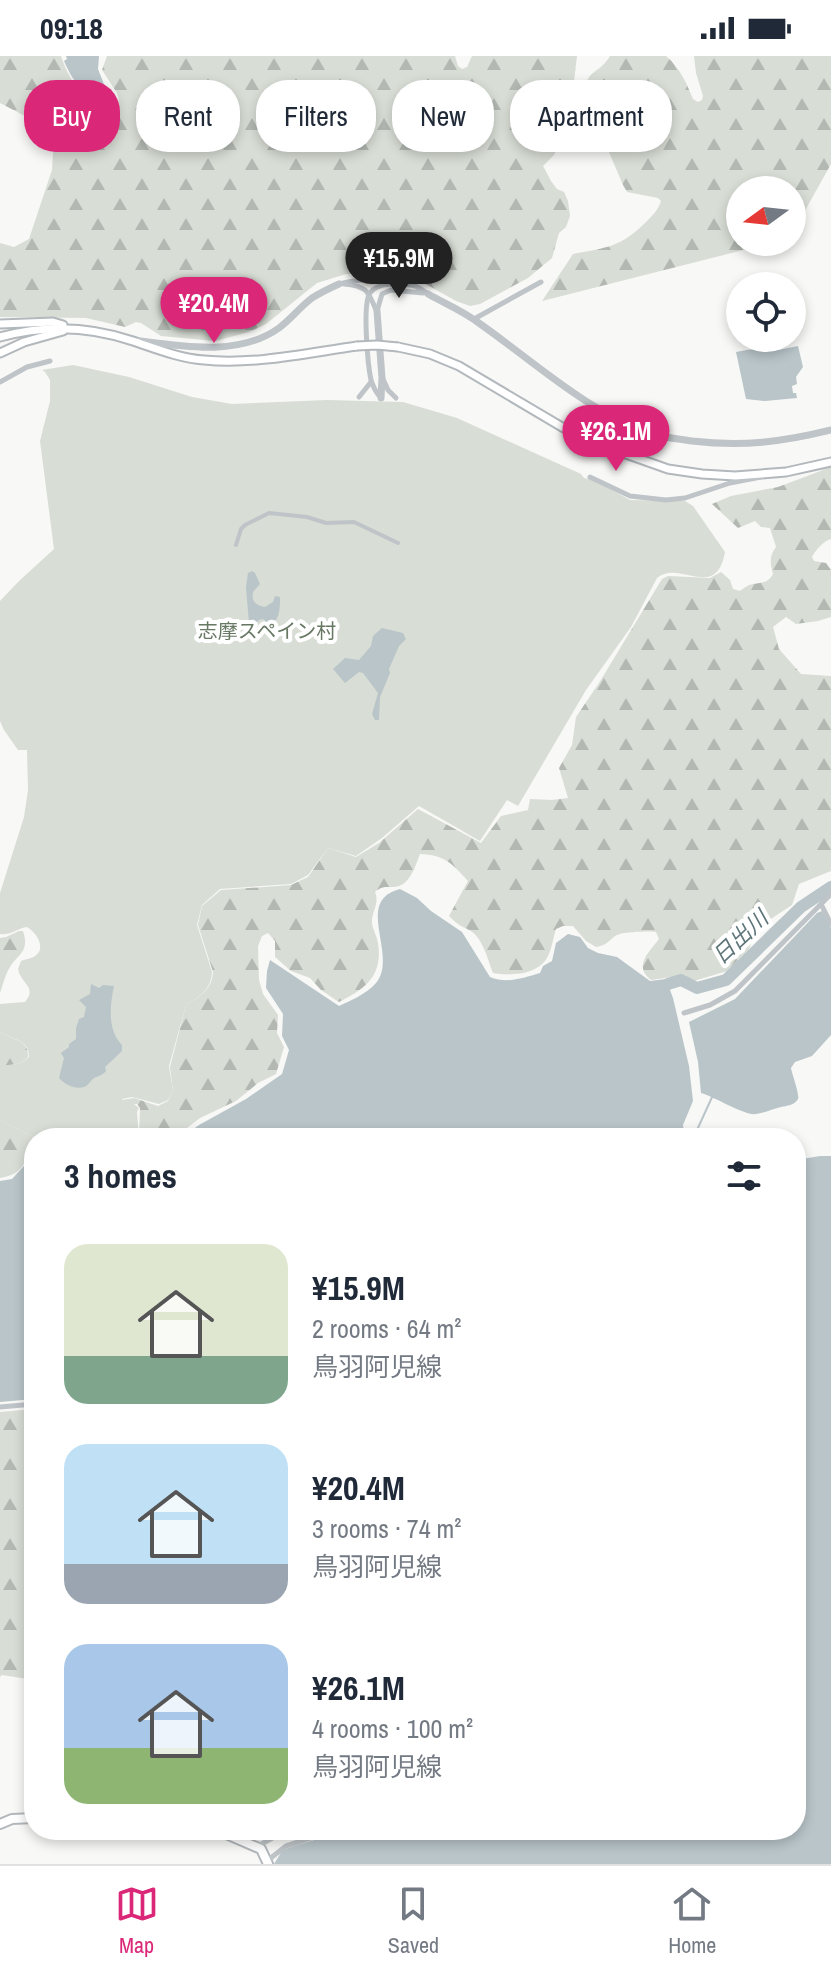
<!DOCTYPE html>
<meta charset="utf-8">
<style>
:root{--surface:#fff;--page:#f6f6f7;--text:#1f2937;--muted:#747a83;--line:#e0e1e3;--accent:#db2777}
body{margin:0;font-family:"Archivo Narrow","Noto Sans JP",sans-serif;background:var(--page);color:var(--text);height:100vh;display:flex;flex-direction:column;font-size:30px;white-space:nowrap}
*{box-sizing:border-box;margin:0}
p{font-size:26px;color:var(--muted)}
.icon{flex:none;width:44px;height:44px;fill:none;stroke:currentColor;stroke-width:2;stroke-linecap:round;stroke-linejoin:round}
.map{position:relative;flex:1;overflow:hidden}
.sheet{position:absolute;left:24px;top:1072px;width:782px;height:712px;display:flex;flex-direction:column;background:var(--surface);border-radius:32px;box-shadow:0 4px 12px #0003}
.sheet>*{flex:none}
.top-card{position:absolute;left:24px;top:24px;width:784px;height:72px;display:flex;gap:16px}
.needle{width:52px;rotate:255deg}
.controls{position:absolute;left:726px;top:120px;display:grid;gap:16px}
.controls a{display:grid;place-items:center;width:80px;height:80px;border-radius:50%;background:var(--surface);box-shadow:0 4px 12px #0003;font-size:40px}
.price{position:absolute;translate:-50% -68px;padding:0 18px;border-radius:28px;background:var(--accent);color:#fff;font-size:26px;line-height:52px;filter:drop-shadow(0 2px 4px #0008)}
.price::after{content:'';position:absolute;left:50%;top:48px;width:24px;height:18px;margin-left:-12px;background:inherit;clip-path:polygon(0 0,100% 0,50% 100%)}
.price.current{background:#222;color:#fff}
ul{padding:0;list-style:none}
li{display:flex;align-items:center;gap:24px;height:200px;padding:0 40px}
li span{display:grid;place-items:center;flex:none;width:224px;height:160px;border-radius:24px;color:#555}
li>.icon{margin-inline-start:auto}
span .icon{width:96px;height:96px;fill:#fffc;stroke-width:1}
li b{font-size:34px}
h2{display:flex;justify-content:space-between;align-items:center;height:96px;padding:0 40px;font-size:34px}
.pill{padding:0 28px;border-radius:32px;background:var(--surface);box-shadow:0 4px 12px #0003;font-size:28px;line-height:72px}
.pill.current{background:var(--accent);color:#fff}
.status{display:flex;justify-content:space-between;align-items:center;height:56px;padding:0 40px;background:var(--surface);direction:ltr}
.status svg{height:22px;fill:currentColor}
.tab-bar{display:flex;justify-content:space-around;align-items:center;height:112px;border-top:2px solid var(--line);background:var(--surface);font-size:22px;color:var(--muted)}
.tab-bar a{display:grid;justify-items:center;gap:4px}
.tab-bar .current{color:var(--accent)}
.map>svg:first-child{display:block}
.forest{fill:url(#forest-firs)}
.park{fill:#d8ddd5}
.water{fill:#b9c5c9}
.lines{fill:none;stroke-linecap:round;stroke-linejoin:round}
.stream{stroke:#b9c5c9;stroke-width:2}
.river{stroke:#b9c5c9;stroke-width:12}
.secondary-casing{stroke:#b2b8bc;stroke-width:11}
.primary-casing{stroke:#b3b8bc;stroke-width:12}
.pedestrian{stroke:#bfc4c8;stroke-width:4}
.minor{stroke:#bfc4c8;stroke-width:5}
.tertiary{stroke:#bfc4c8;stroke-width:7}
.secondary{stroke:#fff;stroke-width:7}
.primary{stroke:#fff;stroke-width:8}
.secondary-bridge-casing{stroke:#b2b8bc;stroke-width:11;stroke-linecap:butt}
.secondary-bridge{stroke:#fff;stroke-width:7}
.labels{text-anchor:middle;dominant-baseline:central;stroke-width:8;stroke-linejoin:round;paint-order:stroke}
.park-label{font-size:20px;fill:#677863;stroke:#fff}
.water-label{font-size:22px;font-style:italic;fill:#5e757a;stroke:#fff}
</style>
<div class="status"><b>09:18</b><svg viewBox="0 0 49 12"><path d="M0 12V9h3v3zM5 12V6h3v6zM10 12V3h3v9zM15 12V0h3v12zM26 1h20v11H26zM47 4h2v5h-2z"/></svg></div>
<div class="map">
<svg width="831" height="1808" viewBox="0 0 831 1808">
<defs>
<pattern id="forest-firs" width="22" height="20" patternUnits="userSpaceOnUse" patternTransform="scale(2)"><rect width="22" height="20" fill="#d8ddd5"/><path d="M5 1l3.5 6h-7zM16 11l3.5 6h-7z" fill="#b3b8b2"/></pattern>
</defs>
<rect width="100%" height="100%" fill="#f8f8f6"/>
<g class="forest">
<path d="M0,0H61C69,24 86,54 116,49L119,44L117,37L102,14L107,0H455L458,10L462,13L467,11L472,0H577L574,25L563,56L556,64L553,74L557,92L554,99L543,110L551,125L557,133L564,136L568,145L570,160L566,171L559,177L552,202L528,222L480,248L470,250L456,245L415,222L374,217L346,218L317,227L266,268L249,276L215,285L161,280L141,267L136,266L125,271L86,262L0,261V187L14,191L29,183L52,114L53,96L49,84L23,59L0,47Z"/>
<path d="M610,0H666C680,12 686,26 693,43L698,46L702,44L703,40L696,17L694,0H831V108L792,178V134H740V186H775L542,245L573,198C608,191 620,192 647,165C653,159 658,154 661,145L658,142L627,136L623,129L585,40C585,12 598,20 610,0Z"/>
<path d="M831,411V483C823,485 816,494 812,501L814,505L826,507L831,514V561L818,565L796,568L786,561L773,571L779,593L801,618L831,620V815L799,828L792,849L757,872L749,893L727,915L694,925L679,920L651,924C633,910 649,896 659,883L656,876C651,875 626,876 620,878C611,880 610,889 596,891L586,885L573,870H563L556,873C553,882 552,892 548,900C539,919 511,920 493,917C488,904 483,883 471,875C460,869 459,870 449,860L468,825C452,807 444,799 420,798C416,808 411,826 399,830C390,833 384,828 375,836C380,848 371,856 372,868C373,874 377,880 378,887C383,919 366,933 339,946L321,934L310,922L291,915L275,901V885L268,877L262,880L258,890L259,924L263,938L278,959L277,977L284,991L276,1018L258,1027L236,1045L200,1062L174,1082H139L140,1052L137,1048H124L122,1044L134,1042L158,1050L168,1045L173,1035L170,1011L186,949C200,940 212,934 213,916L198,869L202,850L221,834L291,829L308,821L328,792L356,801L379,787L418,753L481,787L501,760L528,754L530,743L552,744L568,742L559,712L572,689L576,661L599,627L662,523L668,520L710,522L721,516L730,524L733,533L740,535C741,534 747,530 749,529C759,526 767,529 773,518C770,508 769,500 776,491L770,472L761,471L755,465L738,472L712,448L731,440L778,431Z"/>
<path d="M19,875H23C30,896 18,898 10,911C5,919 3,929 0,937V882L6,881Z"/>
<path d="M0,976C12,984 29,983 28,1001C20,1010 11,1009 0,1009Z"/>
<path d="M0,1063L3,1066L36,1082H34V1094L26,1097C26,1113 14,1120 0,1122Z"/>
<polygon points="34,1353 34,1624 2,1619 0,1621 0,1356"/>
</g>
<path class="park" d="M73,309L129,321L192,341L232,348L327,344L403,346L457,362L581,418L584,422L594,424L630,444L685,445L693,450L725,496C716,546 679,503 657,522L631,571L586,634L518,750L507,744L480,785L419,750L382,782L356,800L328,792L308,819L291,828L220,833L202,849L197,869L212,916C211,934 200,940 186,949L169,1010L173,1035L168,1044L159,1048L132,1041L122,1043L124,1048H134L139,1052L137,1056L139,1082H59L50,1078L36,1082L3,1066L0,1063V1009C11,1009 20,1010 29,1001C29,983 13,984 0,976V948L25,946C38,931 20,927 18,913L21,905C26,903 31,903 35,900C47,892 36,876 27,871C18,872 10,880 0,878V837L24,761L28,734L27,694H18L4,674L0,665V545L18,526L54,493L40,385L50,345V324L45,316L42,314Z"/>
<g class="water">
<path d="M66,0H99L98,13L109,41C84,45 73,25 64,5L67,3Z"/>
<polygon points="776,289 778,294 798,290 803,311 796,321 797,328 792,330 793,337 796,337 797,342 765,345 746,343 736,296"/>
<path d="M252,515L255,517L260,528L253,536C251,545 256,550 265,551L273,546L275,540L280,541C280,550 280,562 273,567H268L263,563L259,564L255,569L249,567L246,531L248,517Z"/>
<polygon points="382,572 403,577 406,583 399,590 389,613 390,617 380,641 379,664 375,664 372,658 378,637 363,617 359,616 345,627 333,613 345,602 359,604 371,590 373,580"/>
<path d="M400,833L417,842L431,855L462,876L490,921C507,928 523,922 540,917L543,910L552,905L556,887L568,878L580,881L588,892L598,897L617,901L650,925L666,923L673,942L689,1010L693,1045L683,1069L684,1077L689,1082H181L199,1069L246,1043L282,1018L289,994L282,980L283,958L266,932L267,915L270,904L339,950C352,944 366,938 376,927C399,899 353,845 400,833Z"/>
<path d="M822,855L831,872V979L812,1000L795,1006L791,1012C792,1018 800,1039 798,1043C795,1049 786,1050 781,1051C773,1053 764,1057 756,1058C745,1060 715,1041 701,1037L698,1006L689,966L735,943L817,857Z"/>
<path d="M91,928L99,932L103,929L114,930C110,949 107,974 122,989V995L105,1011L106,1015C103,1019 98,1020 94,1022C90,1025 89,1029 84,1031C75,1034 64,1028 59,1022L64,1002L61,997L69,991V988L76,983V972L79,963L84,961L86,951L79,944L90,938Z"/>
<polygon points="34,1099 34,1343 0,1346 0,1125 12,1123"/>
<polygon points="820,1100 831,1100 831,1808 274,1808 282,1795 288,1792 347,1774 796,1774 796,1104"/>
</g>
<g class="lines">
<polyline class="stream" points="691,1082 697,1074 713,1039"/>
<polyline class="river" points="668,928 681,924 697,932 726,924 801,851 831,831"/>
<defs>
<g id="secondary">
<polyline points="0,268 53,266 63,269"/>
<path d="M0,281C44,269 89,270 133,285C157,293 179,302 204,304C254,309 307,297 357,290"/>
<polyline points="398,291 430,298 459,310 562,371 592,386 668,413 702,418 735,420 786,416 831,406"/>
<polyline points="0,297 24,286 63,275"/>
</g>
<g id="primary">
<polyline points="0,1768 12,1763 34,1762"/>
<polyline points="217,1774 261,1793 268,1808"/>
</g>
</defs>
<use href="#secondary" class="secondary-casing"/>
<use href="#primary" class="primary-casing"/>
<polyline class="pedestrian" points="236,489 241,473 245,469 269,457 307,461 326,467 354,466 398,487"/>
<g class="minor">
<path d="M339,228C363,222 381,221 405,227"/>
<path d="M344,228C366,230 368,234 376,254"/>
<polyline points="377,255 382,238 391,234 423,237"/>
<polyline points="474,263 541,226"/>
<polyline points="383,323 388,334 396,342"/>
<polyline points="0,326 27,311 50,305"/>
<polyline points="359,341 371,326"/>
<path d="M380,341C376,336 373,331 371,324C368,310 362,248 370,237C377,226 400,227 411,229C417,230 423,234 428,238"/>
<polyline points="590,421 630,440 666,444 685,442 730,427 761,421"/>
<polyline points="821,848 831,868"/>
<polyline points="684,957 710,949 735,935 831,838"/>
<polyline points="0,1351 34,1348"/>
<polyline points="258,1790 276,1780 292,1774"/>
<polyline points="267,1805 286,1790 335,1774"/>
</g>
<g class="tertiary">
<path d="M428,238C444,247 461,254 476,265C534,305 587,357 656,379C667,382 680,383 692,385C742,391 783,386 831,374"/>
<polyline points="377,255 382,322 381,342"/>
<path d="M140,285C185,291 240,300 279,272C291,263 300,251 312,242C320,237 330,232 339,228"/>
</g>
<use href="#secondary" class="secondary"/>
<use href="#primary" class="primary"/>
<defs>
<polyline id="secondary-bridge" points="357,290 377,289 398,291"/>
</defs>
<use href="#secondary-bridge" class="secondary-bridge-casing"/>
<use href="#secondary-bridge" class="secondary-bridge"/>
</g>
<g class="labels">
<g class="park-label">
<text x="267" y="574">志摩スペイン村</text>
</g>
<g class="water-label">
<text transform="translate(740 881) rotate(-43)">日出川</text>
</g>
</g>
</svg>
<div class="controls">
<a><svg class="needle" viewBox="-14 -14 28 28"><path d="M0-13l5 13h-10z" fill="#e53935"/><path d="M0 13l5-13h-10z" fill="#747a83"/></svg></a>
<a><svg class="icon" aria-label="locate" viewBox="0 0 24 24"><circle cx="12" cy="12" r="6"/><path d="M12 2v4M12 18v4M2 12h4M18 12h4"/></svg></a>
</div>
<b class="price current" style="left:399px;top:244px">¥15.9M</b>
<b class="price" style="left:214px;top:289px">¥20.4M</b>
<b class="price" style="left:616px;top:417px">¥26.1M</b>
<div class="top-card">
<a class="pill current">Buy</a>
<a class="pill">Rent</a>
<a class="pill">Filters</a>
<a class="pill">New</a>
<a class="pill">Apartment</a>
</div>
<section class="sheet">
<h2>3 homes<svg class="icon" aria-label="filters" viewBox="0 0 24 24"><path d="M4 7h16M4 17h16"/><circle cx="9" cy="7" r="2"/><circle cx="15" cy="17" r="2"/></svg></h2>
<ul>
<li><span style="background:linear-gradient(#dfe7d0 70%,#7fa58c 0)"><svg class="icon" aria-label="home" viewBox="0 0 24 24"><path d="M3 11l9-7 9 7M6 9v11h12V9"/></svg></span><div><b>¥15.9M</b><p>2 rooms · 64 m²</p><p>鳥羽阿児線</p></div></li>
<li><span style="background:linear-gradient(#bfe0f5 75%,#9aa5b1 0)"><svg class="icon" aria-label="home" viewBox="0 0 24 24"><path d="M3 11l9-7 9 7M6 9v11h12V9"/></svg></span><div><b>¥20.4M</b><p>3 rooms · 74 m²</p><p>鳥羽阿児線</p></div></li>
<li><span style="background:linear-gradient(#a9c7e8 65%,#8fb573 0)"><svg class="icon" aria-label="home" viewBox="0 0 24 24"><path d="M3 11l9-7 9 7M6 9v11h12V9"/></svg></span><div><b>¥26.1M</b><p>4 rooms · 100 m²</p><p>鳥羽阿児線</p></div></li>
</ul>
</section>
</div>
<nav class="tab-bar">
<a class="current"><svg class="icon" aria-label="map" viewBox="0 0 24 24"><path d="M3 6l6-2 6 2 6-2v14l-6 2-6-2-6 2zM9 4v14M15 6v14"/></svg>Map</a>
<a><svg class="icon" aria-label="saved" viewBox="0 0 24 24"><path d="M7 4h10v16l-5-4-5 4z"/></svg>Saved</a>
<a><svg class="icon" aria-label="home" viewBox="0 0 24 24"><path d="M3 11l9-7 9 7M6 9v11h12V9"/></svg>Home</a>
</nav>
